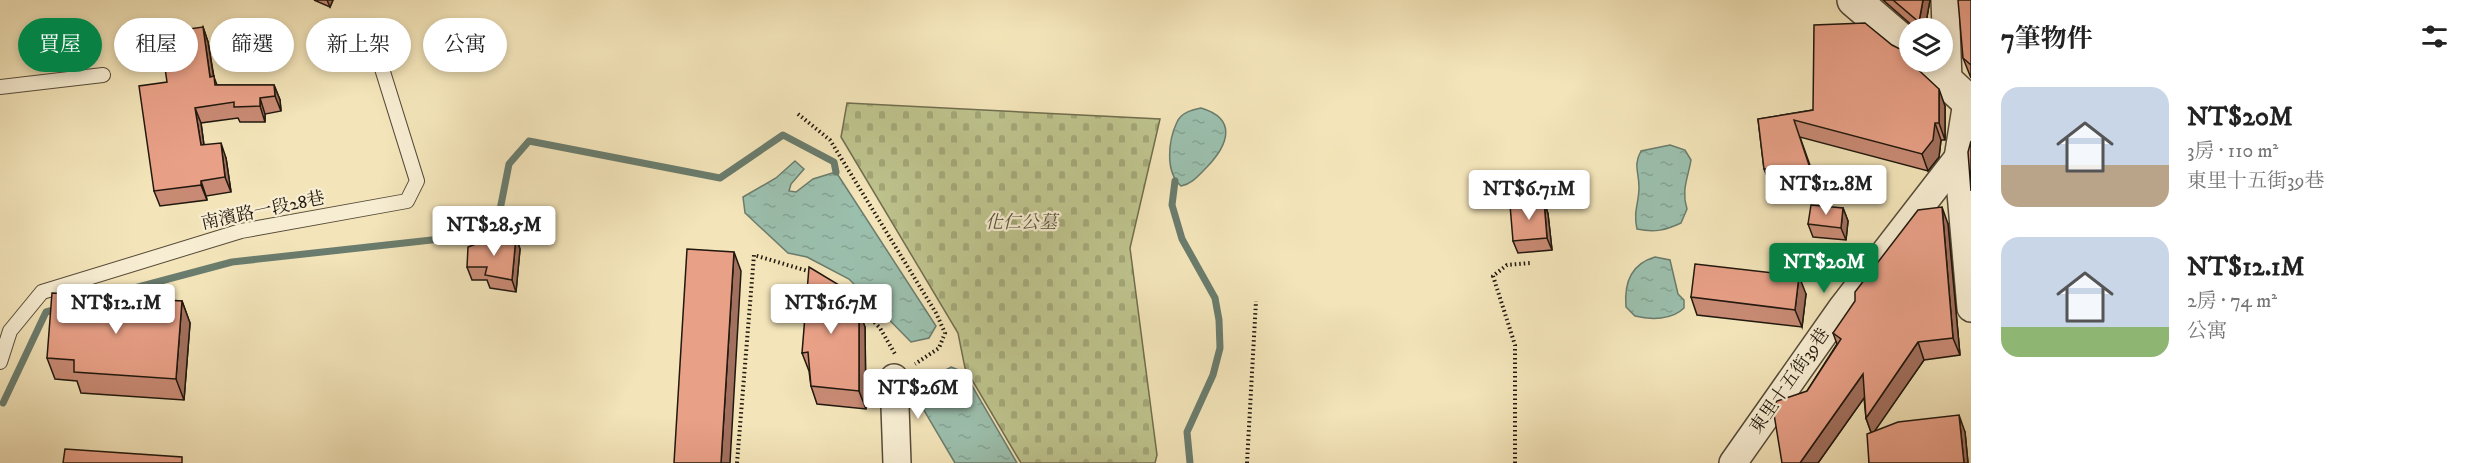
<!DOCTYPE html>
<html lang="zh-TW">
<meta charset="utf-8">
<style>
:root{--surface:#fff;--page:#f2f2f2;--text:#222;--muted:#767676;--accent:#0b8043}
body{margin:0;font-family:"IM FELL DW Pica","Noto Serif TC",serif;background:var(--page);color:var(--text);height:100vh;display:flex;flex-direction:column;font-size:22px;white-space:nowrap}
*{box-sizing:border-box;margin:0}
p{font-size:20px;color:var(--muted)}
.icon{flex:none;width:33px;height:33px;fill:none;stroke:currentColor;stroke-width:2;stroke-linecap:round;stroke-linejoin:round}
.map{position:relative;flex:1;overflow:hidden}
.side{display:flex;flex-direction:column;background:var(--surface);width:510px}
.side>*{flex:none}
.guide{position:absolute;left:18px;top:18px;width:570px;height:54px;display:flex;gap:12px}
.fabs{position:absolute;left:1899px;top:18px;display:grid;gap:12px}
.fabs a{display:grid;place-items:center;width:54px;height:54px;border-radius:50%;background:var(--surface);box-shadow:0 3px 9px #0003;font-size:30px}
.price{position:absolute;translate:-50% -51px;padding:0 14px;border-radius:6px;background:#fff;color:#222;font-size:20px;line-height:39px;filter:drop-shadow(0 2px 3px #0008)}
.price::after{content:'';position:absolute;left:50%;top:36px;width:18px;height:14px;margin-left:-9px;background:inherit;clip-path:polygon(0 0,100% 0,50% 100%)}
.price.active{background:var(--accent);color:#fff}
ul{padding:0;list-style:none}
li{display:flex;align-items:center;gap:18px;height:150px;padding:0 30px}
li span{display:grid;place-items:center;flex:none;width:168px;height:120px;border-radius:18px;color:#555}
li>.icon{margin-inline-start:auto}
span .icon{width:72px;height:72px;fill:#fffc;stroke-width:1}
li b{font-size:26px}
h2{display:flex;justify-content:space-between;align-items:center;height:72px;padding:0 30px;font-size:26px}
.chip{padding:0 21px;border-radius:27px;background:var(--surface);box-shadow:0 3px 9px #0003;font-size:21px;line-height:54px}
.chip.active{background:var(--accent);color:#fff}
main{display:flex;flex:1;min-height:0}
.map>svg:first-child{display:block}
.cemetery{fill:url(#cemetery-stones);stroke:#706e4e;stroke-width:1.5}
.water{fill:url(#water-ripples);stroke:#6a7c6d;stroke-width:1.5}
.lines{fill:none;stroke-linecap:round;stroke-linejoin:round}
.stream{stroke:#6a7c6d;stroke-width:7}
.service-casing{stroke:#564b39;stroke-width:16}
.minor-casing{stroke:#564b39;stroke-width:30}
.tertiary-casing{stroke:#564b39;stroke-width:36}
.path{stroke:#21180e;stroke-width:4;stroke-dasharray:1.5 3;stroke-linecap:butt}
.service{stroke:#f7edd2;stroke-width:14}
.minor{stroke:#f7edd2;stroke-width:27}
.tertiary{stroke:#f7edd2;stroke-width:33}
.wall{fill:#c88a74;stroke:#21180e;stroke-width:1.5}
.shaded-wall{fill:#a2705e;stroke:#21180e;stroke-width:1.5}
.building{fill:#e8a087;stroke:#21180e;stroke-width:1.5}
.labels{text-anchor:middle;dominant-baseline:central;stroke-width:4.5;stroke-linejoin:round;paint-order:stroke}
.street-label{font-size:18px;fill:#21180e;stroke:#f7edd2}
.park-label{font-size:18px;font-style:italic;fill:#58543a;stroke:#f7edd2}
</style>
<main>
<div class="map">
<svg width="1971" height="463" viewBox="0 0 1971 463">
<defs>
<pattern id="cemetery-stones" width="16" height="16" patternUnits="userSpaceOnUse" patternTransform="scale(1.5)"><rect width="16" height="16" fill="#bec38d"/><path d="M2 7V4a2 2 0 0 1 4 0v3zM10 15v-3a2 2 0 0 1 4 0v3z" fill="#a3a778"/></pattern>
<pattern id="water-ripples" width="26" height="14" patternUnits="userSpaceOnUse" patternTransform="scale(1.5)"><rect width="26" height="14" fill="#9bbfad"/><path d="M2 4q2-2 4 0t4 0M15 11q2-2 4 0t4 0" fill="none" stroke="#85a394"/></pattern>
</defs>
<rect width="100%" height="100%" fill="#f3e4b9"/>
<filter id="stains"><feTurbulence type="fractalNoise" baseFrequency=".00333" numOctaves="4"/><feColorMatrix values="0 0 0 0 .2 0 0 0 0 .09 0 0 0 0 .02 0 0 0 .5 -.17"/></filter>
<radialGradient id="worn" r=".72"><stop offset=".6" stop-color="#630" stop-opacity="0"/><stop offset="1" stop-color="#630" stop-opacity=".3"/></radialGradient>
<polygon class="cemetery" points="847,103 1160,119 1130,248 1157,455 1155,463 1021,463 965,368 958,333 841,137"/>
<g class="water">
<path d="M1201,108C1238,119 1228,145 1207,167C1199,175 1192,184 1181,186C1165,172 1168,141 1177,122C1181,113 1191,110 1201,108Z"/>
<path d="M1670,145L1685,150L1691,160C1688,178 1681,190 1687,209L1681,223C1666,230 1655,233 1637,229C1633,210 1639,204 1639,187C1639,172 1633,165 1641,151Z"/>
<polygon points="795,161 804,169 791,184 789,191 796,192 813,179 836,172 936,326 929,338 911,342 849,279 807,257 788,253 745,213 743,197 776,178"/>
<polygon points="1840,251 1871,257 1853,283 1835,280"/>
<path d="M1655,257L1670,260L1678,294L1684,300V308C1672,320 1651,320 1635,316L1626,307C1624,284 1631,264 1655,257Z"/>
<polygon points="951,367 964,372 1017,463 955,463 919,402 924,382"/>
</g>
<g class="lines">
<g class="stream">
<polyline points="1175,181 1172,205 1182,239 1215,298 1219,320 1220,348 1213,375 1187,432 1190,463"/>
<polyline points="97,298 232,262 486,234 498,220 509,164 529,141 720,178 783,135 834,162 836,172"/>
<polyline points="3,403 46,312 57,309"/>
</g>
<defs>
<g id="service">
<polyline points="0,87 103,75"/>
<polyline points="0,362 10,331 42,292 241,231 407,201 417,181 379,59 366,40"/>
</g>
<g id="minor">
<polyline points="1945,0 1948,80"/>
<polyline points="1967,102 1958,158 1971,308"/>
<polyline points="894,378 897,463"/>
<polyline points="1733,463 1842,308 1958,158"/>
</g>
<g id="tertiary">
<polyline points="1854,0 1910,48"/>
<polyline points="1926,62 1971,104"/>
</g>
</defs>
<use href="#service" class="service-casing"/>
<use href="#minor" class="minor-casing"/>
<use href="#tertiary" class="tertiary-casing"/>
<g class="path">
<polyline points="798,114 830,140 936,313 945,333 939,348 915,364"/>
<polyline points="843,290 880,328 895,354"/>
<polyline points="737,463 754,255 811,272"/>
<polyline points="1247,463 1256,301"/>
<polyline points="1515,463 1515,345 1493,276 1507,265 1530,263"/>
</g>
<use href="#service" class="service"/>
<use href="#minor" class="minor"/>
<use href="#tertiary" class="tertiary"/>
</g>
<g class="wall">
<polygon points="314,0 333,0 330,7"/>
<polygon points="1883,0 1930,0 1925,28 1915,28"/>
<polygon points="1971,0 1971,78 1963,58"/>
<polygon points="203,27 208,42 214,77 217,85 274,85 280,100 281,111 265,114 265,122 240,122 238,118 201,123 204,145 226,158 231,192 206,196 207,200 160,206 154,191"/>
<polygon points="1907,59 1945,106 1945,140 1941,140 1939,157 1928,171 1800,137 1817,185 1771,186 1764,169 1758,119 1813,110"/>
<polygon points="1544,201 1548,214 1552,250 1518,253 1513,241"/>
<polygon points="1843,208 1848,221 1846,240 1813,237 1808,224"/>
<polygon points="1948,224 1960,355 1924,360 1874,431 1965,432 1968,463 1869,463 1871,432 1866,418 1864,398 1818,463 1782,463 1807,391 1837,344 1833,333"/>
<polygon points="516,237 520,249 516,292 490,288 487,280 472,280 467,267"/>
<polygon points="1806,294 1802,327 1697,315 1691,297"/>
<polygon points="182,301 190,323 184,400 81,393 77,381 55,379 47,358"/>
<polygon points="865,327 866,409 817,404 811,386 809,371 802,353"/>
</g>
<g class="shaded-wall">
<polygon points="327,0 333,0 330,7"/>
<polygon points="1923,0 1930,0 1925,28 1921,28 1919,22"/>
<polygon points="203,27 208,42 216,92 210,77"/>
<polygon points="274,85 280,100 281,111 275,96"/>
<polygon points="1939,89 1945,106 1945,140 1939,123"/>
<polygon points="260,98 265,114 265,122 260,106"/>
<polygon points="195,108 201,123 206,161 201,145"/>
<polygon points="1935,123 1941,140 1939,157 1928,171 1922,154"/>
<polygon points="221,143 226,158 231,192 225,177"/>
<polygon points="201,181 206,196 207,200 201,185"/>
<polygon points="1544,201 1548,214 1552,250 1547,238"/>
<polygon points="1942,207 1948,224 1960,355 1953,338"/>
<polygon points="1843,208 1848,221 1846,240 1841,228"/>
<polygon points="516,237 520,249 516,292 512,280"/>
<polygon points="734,252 741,271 730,463 721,463"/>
<polygon points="1799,276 1806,294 1802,327 1795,310"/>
<polygon points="182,301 190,323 184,400 176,379"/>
<polygon points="859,309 865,327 866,409 859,391"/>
<polygon points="1918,342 1924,360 1872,435 1866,418"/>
<polygon points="1863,374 1869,391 1818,463 1800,463"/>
<polygon points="1959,415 1965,432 1968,463 1964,463"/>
</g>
<g class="building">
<polygon points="1893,0 1923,0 1919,22"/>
<polygon points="1958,0 1971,0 1971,65 1963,58"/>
<polygon points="1865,23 1892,45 1902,50 1910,62 1939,89 1939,123 1935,123 1933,140 1922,154 1794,120 1810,168 1764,169 1758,119 1813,110 1814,25"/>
<polygon points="203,27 210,77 214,76 215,85 274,85 275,96 260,98 260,106 234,107 234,102 195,108 201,145 221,143 225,177 201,181 201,185 154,191 139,86 167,82 160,33"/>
<polygon points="1971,141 1971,191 1968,152"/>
<polygon points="1544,201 1547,238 1513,241 1510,205"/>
<polygon points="1811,205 1843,208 1841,228 1808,224"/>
<polygon points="1942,207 1953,338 1918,342 1866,418 1863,374 1800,463 1782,463 1773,408 1777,401 1807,391 1841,339 1833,333 1855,301 1855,292 1918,210"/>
<polygon points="494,237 516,237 512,280 485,275 487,267 467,267 468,247"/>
<polygon points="687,249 734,252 721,463 674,463"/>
<polygon points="1695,264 1799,276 1795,310 1691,297"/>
<polygon points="809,267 844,288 859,309 859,391 811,386 808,352 802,353"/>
<polygon points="52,293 182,301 176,379 74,372 74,360 47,358"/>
<polygon points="1959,415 1964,463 1869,463 1867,434 1898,422"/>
<polygon points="65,449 182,457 182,463 63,463"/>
</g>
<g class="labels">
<g class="street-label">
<text transform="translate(263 211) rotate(-12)">南濱路一段28巷</text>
<text transform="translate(1790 381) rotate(-55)">東里十五街39巷</text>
</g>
<g class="park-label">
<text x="1021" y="223">化仁公墓</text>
</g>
</g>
<rect width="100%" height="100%" filter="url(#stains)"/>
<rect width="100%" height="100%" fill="url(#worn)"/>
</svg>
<div class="fabs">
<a><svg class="icon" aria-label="layers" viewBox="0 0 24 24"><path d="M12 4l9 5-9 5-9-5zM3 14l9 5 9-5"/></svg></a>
</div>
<b class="price" style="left:1826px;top:216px">NT$12.8M</b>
<b class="price" style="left:1529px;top:221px">NT$6.71M</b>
<b class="price" style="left:494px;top:257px">NT$28.5M</b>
<b class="price active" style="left:1824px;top:294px">NT$20M</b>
<b class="price" style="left:116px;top:335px">NT$12.1M</b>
<b class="price" style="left:831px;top:335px">NT$16.7M</b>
<b class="price" style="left:918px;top:420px">NT$26M</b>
<div class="guide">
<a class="chip active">買屋</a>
<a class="chip">租屋</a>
<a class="chip">篩選</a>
<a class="chip">新上架</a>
<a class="chip">公寓</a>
</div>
</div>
<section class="side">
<h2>7筆物件<svg class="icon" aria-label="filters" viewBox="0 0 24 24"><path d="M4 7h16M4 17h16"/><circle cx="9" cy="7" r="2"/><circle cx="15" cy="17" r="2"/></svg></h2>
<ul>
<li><span style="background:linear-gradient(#c9d6e8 65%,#b9a48a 0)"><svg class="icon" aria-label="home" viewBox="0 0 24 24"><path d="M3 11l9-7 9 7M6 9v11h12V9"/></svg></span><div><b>NT$20M</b><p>3房 · 110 m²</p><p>東里十五街39巷</p></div></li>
<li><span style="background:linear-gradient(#c9d6e8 75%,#8fb573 0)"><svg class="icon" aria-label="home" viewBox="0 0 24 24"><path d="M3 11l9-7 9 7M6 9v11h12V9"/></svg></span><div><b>NT$12.1M</b><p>2房 · 74 m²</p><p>公寓</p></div></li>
</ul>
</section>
</main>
